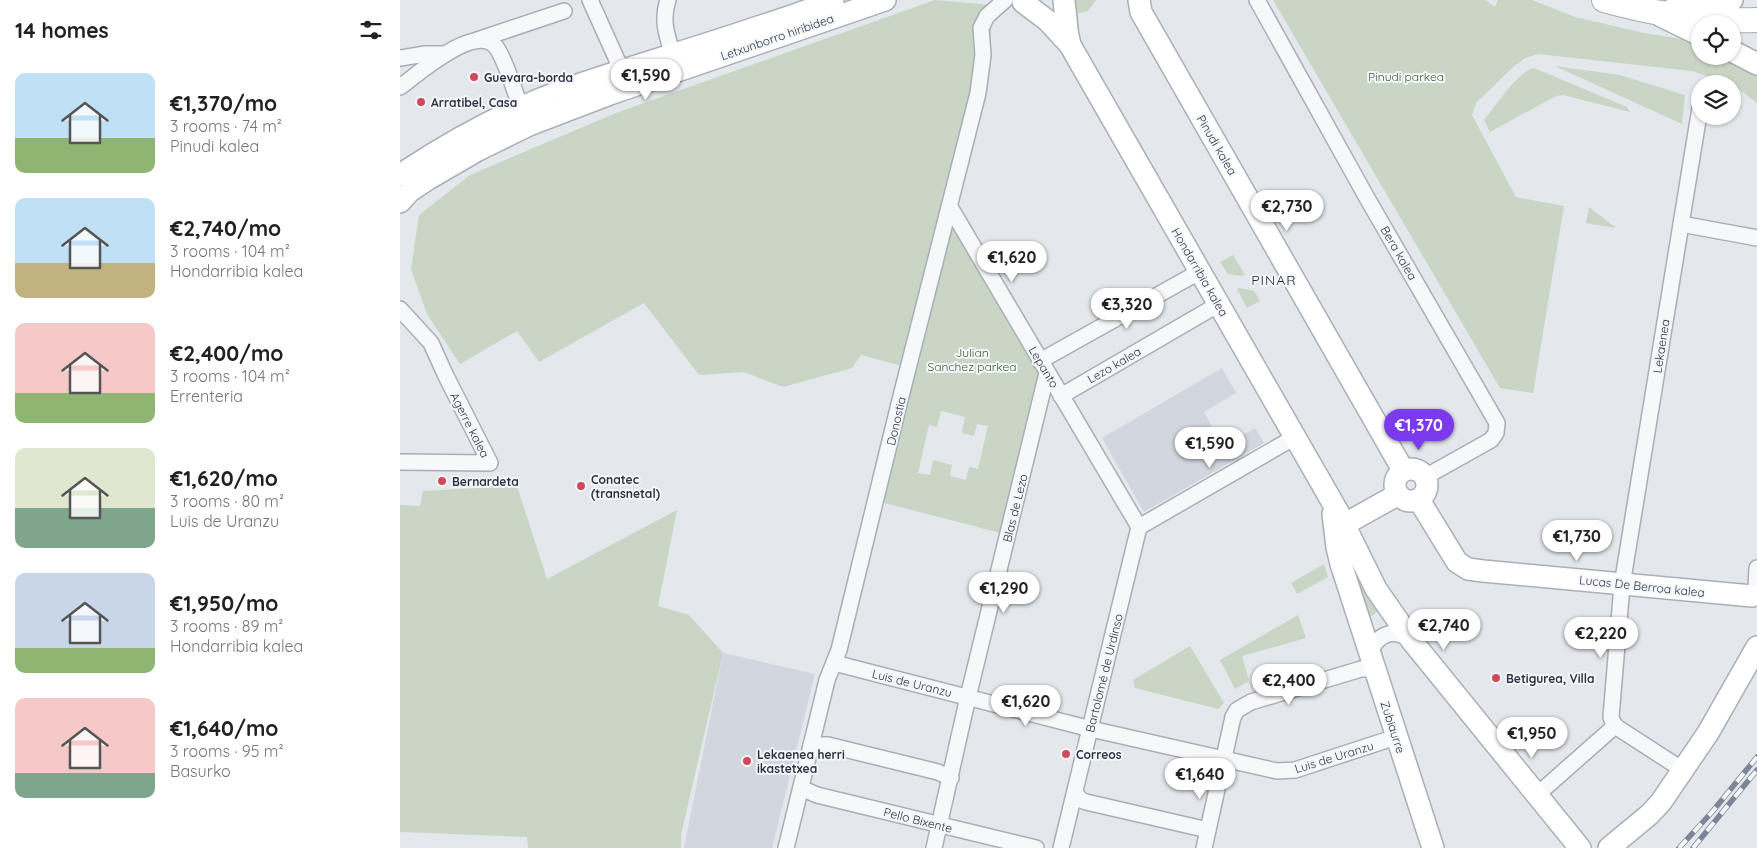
<!DOCTYPE html>
<meta charset="utf-8">
<style>
:root{--surface:#fff;--page:#f6f6f6;--text:#202124;--muted:#757577;--accent:#7c3aed}
body{margin:0;font-family:Quicksand,sans-serif;background:var(--page);color:var(--text);height:100vh;display:flex;flex-direction:column;font-size:19px;white-space:nowrap}
*{box-sizing:border-box;margin:0}
p{font-size:16px;color:var(--muted)}
.icon{flex:none;width:28px;height:28px;fill:none;stroke:currentColor;stroke-width:2;stroke-linecap:round;stroke-linejoin:round}
.map{position:relative;flex:1;overflow:hidden}
.panel{display:flex;flex-direction:column;background:var(--surface);width:400px}
.panel>*{flex:none}
.fabs{position:absolute;left:1291px;top:15px;display:grid;gap:10px}
.fabs a{display:grid;place-items:center;width:50px;height:50px;border-radius:50%;background:var(--surface);box-shadow:0 1px 4px #0004;font-size:25px}
.price{position:absolute;translate:-50% -42px;padding:0 11px;border-radius:18px;background:#fff;color:#222;font-size:16px;line-height:32px;filter:drop-shadow(0 1px 2px #0008)}
.price::after{content:'';position:absolute;left:50%;top:30px;width:15px;height:11px;margin-left:-8px;background:inherit;clip-path:polygon(0 0,100% 0,50% 100%)}
.price.current{background:var(--accent);color:#fff}
ul{padding:0;list-style:none}
li{display:flex;align-items:center;gap:15px;height:125px;padding:0 15px}
li span{display:grid;place-items:center;flex:none;width:140px;height:100px;border-radius:10px;color:#555}
li>.icon{margin-inline-start:auto}
span .icon{width:60px;height:60px;fill:#fffc;stroke-width:1}
li b{font-size:21px}
h2{display:flex;justify-content:space-between;align-items:center;height:60px;padding:0 15px;font-size:21px}
main{display:flex;flex:1;min-height:0}
.map>svg:first-child{display:block}
.built{fill:#d2d6de}
.green{fill:#c9d6c5;fill-rule:evenodd}
.lines{fill:none;stroke-linecap:round;stroke-linejoin:round}
.street-casing{stroke:#a9aeb7;stroke-width:18}
.secondary-casing{stroke:#a9aeb7;stroke-width:24}
.primary-casing{stroke:#a3abb8;stroke-width:26}
.street{stroke:#f7f8fa;stroke-width:15}
.secondary{stroke:#fff;stroke-width:21}
.primary{stroke:#fff;stroke-width:24}
.rail-casing{stroke:#7d8696;stroke-width:5.5}
.rail{stroke:#f4f6f9;stroke-width:4;stroke-dasharray:11;stroke-linecap:butt}
.poi-dot{fill:#d1495b;stroke:#f4f6f9;stroke-width:2}
.labels{text-anchor:middle;dominant-baseline:central;stroke-width:4;stroke-linejoin:round;paint-order:stroke}
.street-label{font-size:12px;fill:#2b3445;stroke:#f4f6f9}
.park-label{font-size:12px;fill:#3f6138;stroke:#f4f6f9}
.poi-label{font-size:12px;font-weight:bold;fill:#2b3445;stroke:#f4f6f9;text-anchor:start}
.neighbourhood-label{font-size:14px;letter-spacing:1px;fill:#1d2536;stroke:#f4f6f9}
</style>
<main>
<section class="panel">
<h2>14 homes<svg class="icon" aria-label="filters" viewBox="0 0 24 24"><path d="M4 7h16M4 17h16"/><circle cx="9" cy="7" r="2"/><circle cx="15" cy="17" r="2"/></svg></h2>
<ul>
<li><span style="background:linear-gradient(#bfe0f5 65%,#8fb573 0)"><svg class="icon" aria-label="home" viewBox="0 0 24 24"><path d="M3 11l9-7 9 7M6 9v11h12V9"/></svg></span><div><b>€1,370/mo</b><p>3 rooms · 74 m²</p><p>Pinudi kalea</p></div></li>
<li><span style="background:linear-gradient(#bfe0f5 65%,#c2b280 0)"><svg class="icon" aria-label="home" viewBox="0 0 24 24"><path d="M3 11l9-7 9 7M6 9v11h12V9"/></svg></span><div><b>€2,740/mo</b><p>3 rooms · 104 m²</p><p>Hondarribia kalea</p></div></li>
<li><span style="background:linear-gradient(#f6c9c9 70%,#8fb573 0)"><svg class="icon" aria-label="home" viewBox="0 0 24 24"><path d="M3 11l9-7 9 7M6 9v11h12V9"/></svg></span><div><b>€2,400/mo</b><p>3 rooms · 104 m²</p><p>Errenteria</p></div></li>
<li><span style="background:linear-gradient(#dfe7d0 60%,#7fa58c 0)"><svg class="icon" aria-label="home" viewBox="0 0 24 24"><path d="M3 11l9-7 9 7M6 9v11h12V9"/></svg></span><div><b>€1,620/mo</b><p>3 rooms · 80 m²</p><p>Luis de Uranzu</p></div></li>
<li><span style="background:linear-gradient(#c9d6e8 75%,#8fb573 0)"><svg class="icon" aria-label="home" viewBox="0 0 24 24"><path d="M3 11l9-7 9 7M6 9v11h12V9"/></svg></span><div><b>€1,950/mo</b><p>3 rooms · 89 m²</p><p>Hondarribia kalea</p></div></li>
<li><span style="background:linear-gradient(#f6c9c9 75%,#7fa58c 0)"><svg class="icon" aria-label="home" viewBox="0 0 24 24"><path d="M3 11l9-7 9 7M6 9v11h12V9"/></svg></span><div><b>€1,640/mo</b><p>3 rooms · 95 m²</p><p>Basurko</p></div></li>
</ul>
</section>
<div class="map">
<svg width="1357" height="848" viewBox="0 0 1357 848">
<rect width="100%" height="100%" fill="#e4e7ec"/>
<g class="built">
<polygon points="822,368 836,393 804,412 823,446 855,428 864,443 744,512 702,438"/>
<polygon points="323,653 415,674 372,848 284,848"/>
</g>
<g class="green">
<polygon points="535,0 592,5 591,30 506,367 461,355 452,368 383,387 344,372 299,375 244,303 139,362 117,331 60,364 27,314 11,269 19,215 70,175 216,113"/>
<polygon points="673,0 696,0 688,11 678,13 679,29 673,31"/>
<polygon points="873,0 1085,0 1095,7 1098,0 1132,0 1175,17 1244,33 1287,40 1300,46 1300,56 1326,56 1357,71 1357,103 1332,84 1292,71 1138,54 1125,58 1112,68 1076,103 1072,115 1116,197 1164,206 1133,393 1100,388"/>
<polygon points="1155,66 1220,75 1285,95 1282,124"/>
<path d="M1134,68L1227,107L1230,112L1163,95L1156,96L1090,132L1084,120C1095,107 1118,71 1134,68Z"/>
<path d="M550,207L647,373L608,535L477,501ZM541,411L565,417L562,433L574,436L577,424L588,426L578,469L569,467L566,480L550,476L552,465L533,460L530,475L518,473L529,425L537,427Z"/>
<polygon points="1189,207 1216,228 1186,223"/>
<polygon points="833,255 845,275 841,276 828,274 820,262"/>
<polygon points="839,288 854,291 860,301 847,308 837,289"/>
<polygon points="117,486 147,579 277,510 258,606 289,615 323,653 281,835 281,848 128,848 127,837 0,832 0,505 20,506 23,491"/>
<polygon points="924,564 928,577 897,594 891,583"/>
<polygon points="957,574 981,609 965,621 962,596"/>
<polygon points="898,615 906,638 842,656 849,681 835,689 820,660"/>
<polygon points="790,646 824,703 818,709 735,688 733,680"/>
</g>
<g class="lines">
<defs>
<g id="street">
<polyline points="190,0 222,71"/>
<path d="M268,0C261,20 267,36 273,55"/>
<polyline points="857,0 967,198 1097,423 1096,433 1091,440 1025,477"/>
<polyline points="77,40 164,11"/>
<polyline points="0,58 25,54 45,54"/>
<path d="M0,87C18,74 76,22 96,47C105,58 115,93 121,108"/>
<polyline points="550,207 739,527"/>
<polyline points="1281,224 1357,238"/>
<polyline points="0,309 31,343 45,374 90,463 0,462"/>
<polyline points="640,361 799,272"/>
<polyline points="661,396 819,304"/>
<polyline points="739,527 895,437"/>
<polyline points="1356,587 1357,568"/>
<path d="M970,652C979,633 993,628 1011,640"/>
<polyline points="434,663 691,729 877,771 895,770 996,737"/>
<polyline points="411,745 428,745 538,772 551,778"/>
<polyline points="1283,770 1218,728 1213,723 1211,717 1222,585 1300,108"/>
<polyline points="401,788 417,795 636,848"/>
<polyline points="675,793 681,800 686,802 808,830"/>
<polyline points="1138,794 1215,726"/>
<polyline points="386,848 427,680 439,650 500,400 578,93 583,55 581,28 587,16 605,0"/>
<polyline points="534,848 568,697 647,373"/>
<polyline points="661,848 739,527"/>
<polyline points="804,848 833,717 837,710 851,702 961,669 975,669"/>
</g>
<g id="secondary">
<polyline points="664,0 667,30 670,45"/>
<polyline points="739,0 741,12 1003,470"/>
<polyline points="623,2 648,21 670,45 938,512 976,589 1012,641 1180,848"/>
<polyline points="1271,10 1328,2 1332,0"/>
<polyline points="1261,16 1300,35"/>
<polyline points="1332,51 1357,64"/>
<path d="M0,175C51,141 108,110 166,89C229,67 294,49 358,27C383,19 409,11 433,0"/>
<polyline points="0,202 10,191 28,179 78,150 129,125 210,94 485,0"/>
<circle cx="1011" cy="485" r="16"/>
<polyline points="1019,500 1057,562 1068,569 1083,571 1352,596"/>
<polyline points="933,514 937,547 941,564 1033,848"/>
<polyline points="945,524 997,495"/>
<polyline points="1209,848 1250,814 1261,802 1308,733 1357,647"/>
</g>
<path id="primary" d="M1204,0C1253,14 1306,22 1357,20"/>
</defs>
<use href="#street" class="street-casing"/>
<use href="#secondary" class="secondary-casing"/>
<use href="#primary" class="primary-casing"/>
<use href="#street" class="street"/>
<use href="#secondary" class="secondary"/>
<use href="#primary" class="primary"/>
<defs>
<g id="rail">
<polyline points="1279,848 1312,812 1357,757"/>
<polyline points="1293,848 1357,770"/>
</g>
</defs>
<use href="#rail" class="rail-casing"/>
<use href="#rail" class="rail"/>
</g>
<g class="poi-dot">
<circle cx="74" cy="77" r="5"/>
<circle cx="21" cy="102" r="5"/>
<circle cx="42" cy="481" r="5"/>
<circle cx="181" cy="486" r="5"/>
<circle cx="1096" cy="678" r="5"/>
<circle cx="666" cy="754" r="5"/>
<circle cx="347" cy="761" r="5"/>
</g>
<g class="labels">
<g class="street-label">
<text transform="translate(377 37) rotate(-19)">Letxunborro hiribidea</text>
<text transform="translate(817 145) rotate(60)">Pinudi kalea</text>
<text transform="translate(999 253) rotate(60)">Bera kalea</text>
<text transform="translate(800 272) rotate(60)">Hondarribia kalea</text>
<text transform="translate(1261 346) rotate(-81)">Lekaenea</text>
<text transform="translate(714 365) rotate(-30)">Lezo kalea</text>
<text transform="translate(644 367) rotate(59)">Lepanto</text>
<text transform="translate(496 421) rotate(-77)">Donostia</text>
<text transform="translate(70 425) rotate(63)">Agerre kalea</text>
<text transform="translate(615 508) rotate(-76)">Blas de Lezo</text>
<text transform="translate(1242 586) rotate(6)">Lucas De Berroa kalea</text>
<text transform="translate(704 673) rotate(-76)">Bartolomé de Urdinso</text>
<text transform="translate(512 683) rotate(14)">Luis de Uranzu</text>
<text transform="translate(993 727) rotate(72)">Zubiaurre</text>
<text transform="translate(934 757) rotate(-17)">Luis de Uranzu</text>
<text transform="translate(518 820) rotate(14)">Pello Bixente</text>
</g>
<g class="park-label">
<text x="1006" y="76">Pinudi parkea</text>
<text x="572" y="352">Julian<tspan x="572" dy="14">Sanchez parkea</tspan></text>
</g>
<g class="poi-label">
<text x="84" y="77">Guevara-borda</text>
<text x="31" y="102">Arratibel, Casa</text>
<text x="191" y="479">Conatec<tspan x="191" dy="14">(transnetal)</tspan></text>
<text x="52" y="481">Bernardeta</text>
<text x="1106" y="678">Betigurea, Villa</text>
<text x="357" y="754">Lekaenea herri<tspan x="357" dy="14">ikastetxea</tspan></text>
<text x="676" y="754">Correos</text>
</g>
<g class="neighbourhood-label">
<text x="874" y="280">PINAR</text>
</g>
</g>
</svg>
<div class="fabs">
<a><svg class="icon" aria-label="locate" viewBox="0 0 24 24"><circle cx="12" cy="12" r="6"/><path d="M12 2v4M12 18v4M2 12h4M18 12h4"/></svg></a>
<a><svg class="icon" aria-label="layers" viewBox="0 0 24 24"><path d="M12 4l9 5-9 5-9-5zM3 14l9 5 9-5"/></svg></a>
</div>
<b class="price" style="left:246px;top:101px">€1,590</b>
<b class="price" style="left:887px;top:232px">€2,730</b>
<b class="price" style="left:612px;top:283px">€1,620</b>
<b class="price" style="left:727px;top:330px">€3,320</b>
<b class="price current" style="left:1019px;top:451px">€1,370</b>
<b class="price" style="left:810px;top:469px">€1,590</b>
<b class="price" style="left:1177px;top:562px">€1,730</b>
<b class="price" style="left:604px;top:614px">€1,290</b>
<b class="price" style="left:1044px;top:651px">€2,740</b>
<b class="price" style="left:1201px;top:659px">€2,220</b>
<b class="price" style="left:889px;top:706px">€2,400</b>
<b class="price" style="left:626px;top:727px">€1,620</b>
<b class="price" style="left:1132px;top:759px">€1,950</b>
<b class="price" style="left:800px;top:800px">€1,640</b>
</div>
</main>
